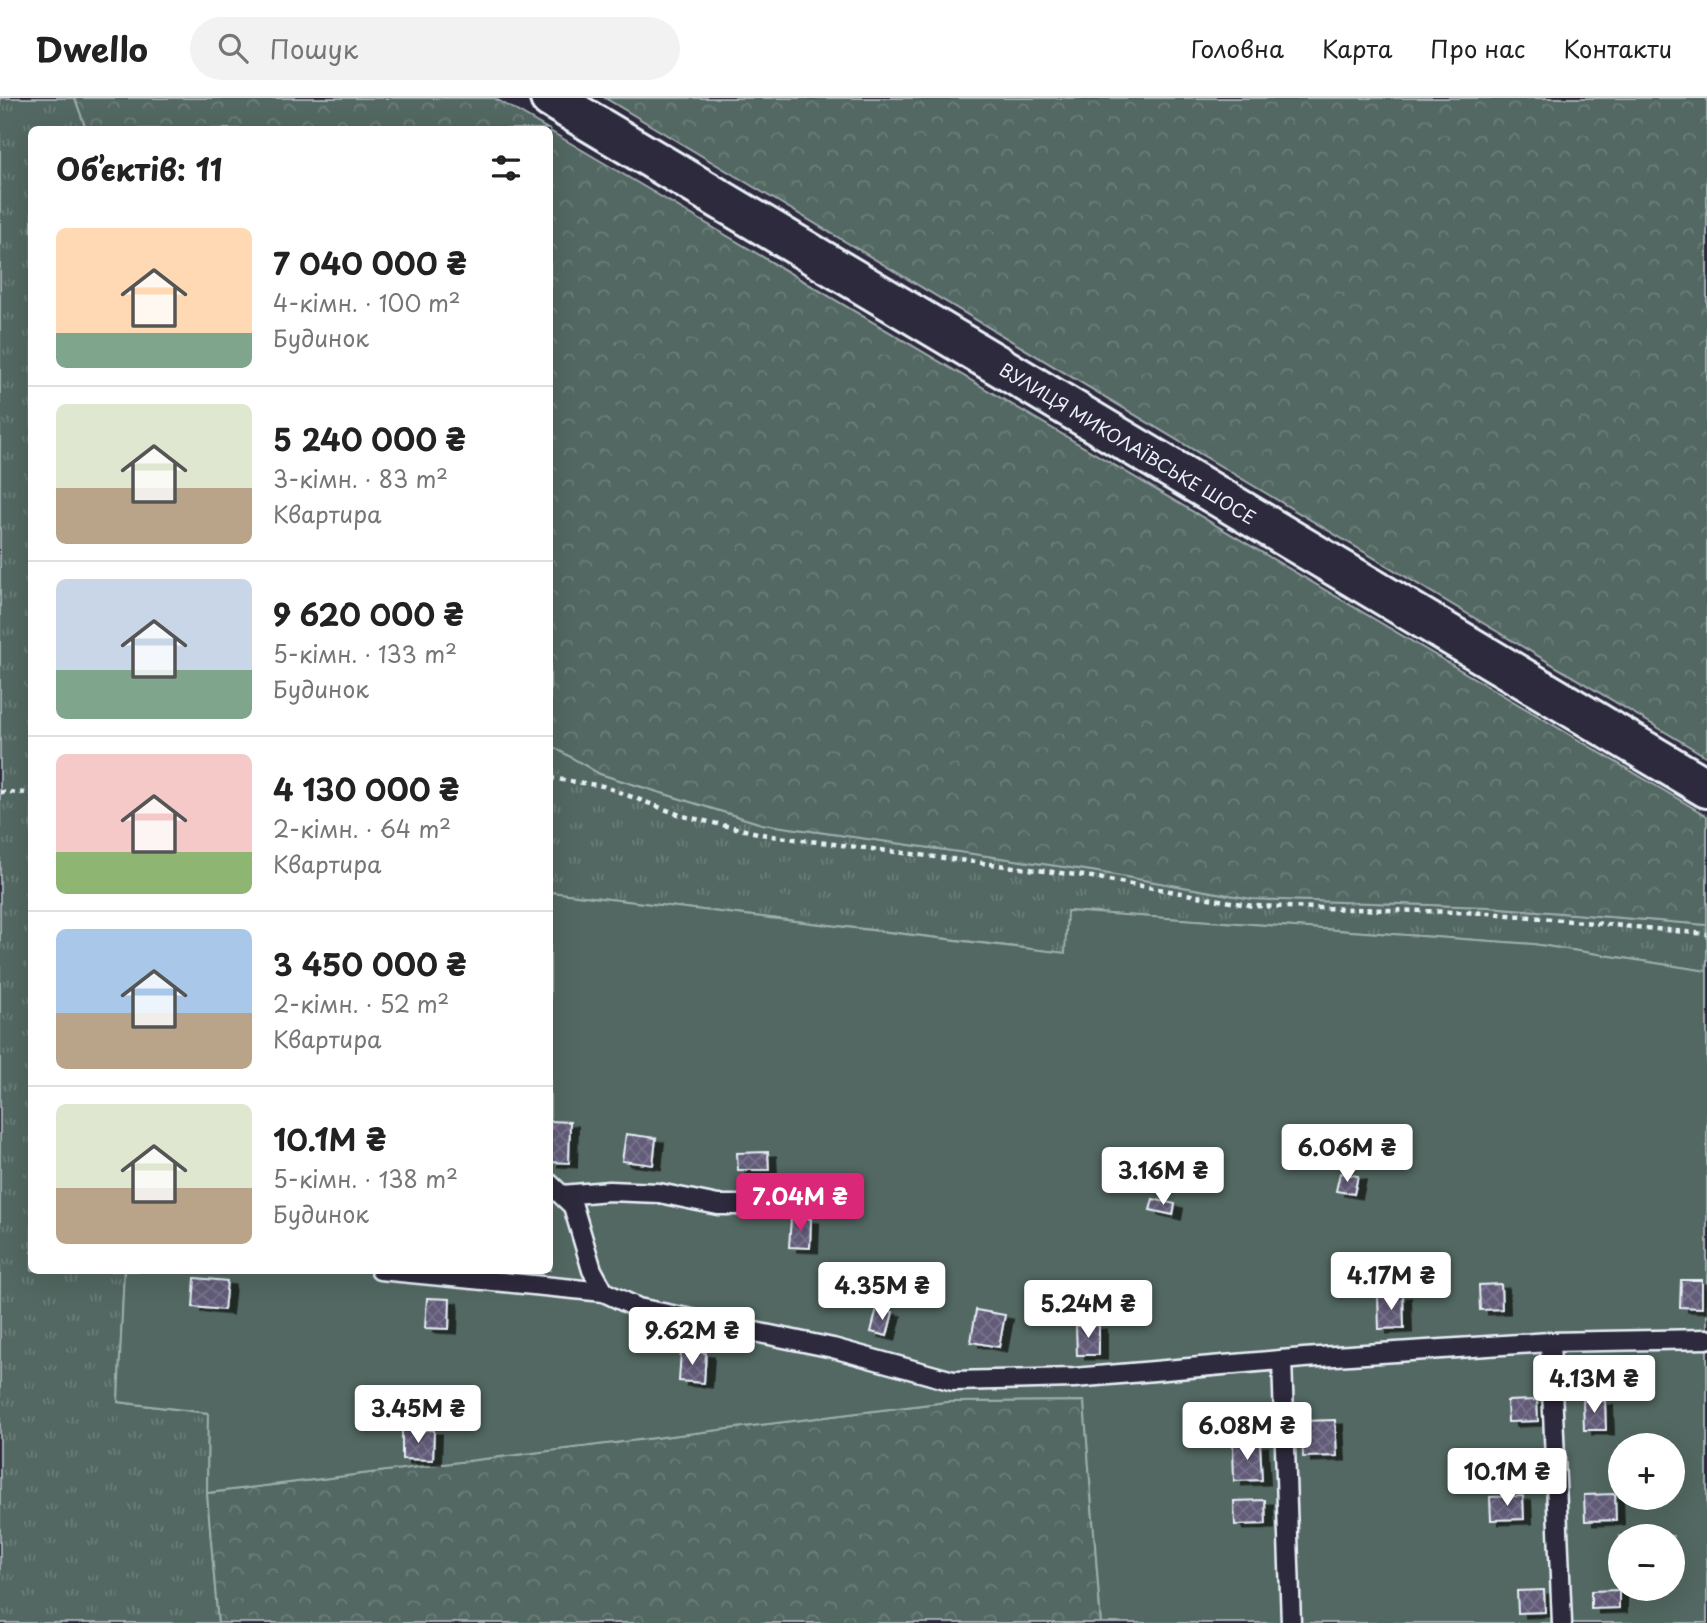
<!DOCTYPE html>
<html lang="uk">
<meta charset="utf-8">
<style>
:root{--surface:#fff;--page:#f2f2f2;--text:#222;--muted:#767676;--line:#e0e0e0;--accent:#db2777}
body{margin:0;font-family:"Playpen Sans",sans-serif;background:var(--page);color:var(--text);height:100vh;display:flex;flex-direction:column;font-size:26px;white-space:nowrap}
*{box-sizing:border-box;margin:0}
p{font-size:23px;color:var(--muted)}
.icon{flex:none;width:38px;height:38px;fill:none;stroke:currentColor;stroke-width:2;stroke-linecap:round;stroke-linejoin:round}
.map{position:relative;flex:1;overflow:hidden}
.sheet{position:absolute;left:28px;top:28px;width:525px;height:1148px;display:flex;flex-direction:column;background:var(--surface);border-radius:10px;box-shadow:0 7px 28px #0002}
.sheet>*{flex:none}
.fabs{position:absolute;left:1608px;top:1335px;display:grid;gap:14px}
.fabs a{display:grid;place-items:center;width:77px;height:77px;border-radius:50%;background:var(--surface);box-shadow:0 7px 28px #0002;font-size:35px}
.price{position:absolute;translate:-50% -60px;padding:0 16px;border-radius:7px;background:#fff;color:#222;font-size:23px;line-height:46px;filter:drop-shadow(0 2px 4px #0008)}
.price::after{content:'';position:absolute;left:50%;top:42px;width:21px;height:16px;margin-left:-10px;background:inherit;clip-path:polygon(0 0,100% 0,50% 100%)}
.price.on{background:var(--accent);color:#fff}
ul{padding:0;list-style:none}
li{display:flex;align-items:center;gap:21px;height:175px;padding:0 28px}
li+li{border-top:2px solid var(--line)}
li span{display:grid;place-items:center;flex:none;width:196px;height:140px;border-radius:10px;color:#555}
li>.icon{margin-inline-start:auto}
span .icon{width:84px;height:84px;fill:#fffc;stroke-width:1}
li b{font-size:30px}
h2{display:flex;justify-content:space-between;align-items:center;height:84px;padding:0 28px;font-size:30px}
header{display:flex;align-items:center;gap:42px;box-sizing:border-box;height:98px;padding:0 35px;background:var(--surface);border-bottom:2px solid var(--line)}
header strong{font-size:33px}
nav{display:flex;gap:38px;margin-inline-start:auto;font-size:24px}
.search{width:490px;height:63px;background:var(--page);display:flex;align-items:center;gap:18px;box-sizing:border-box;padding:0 24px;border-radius:38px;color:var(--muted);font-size:26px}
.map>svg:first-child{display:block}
.grass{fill:url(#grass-tufts);stroke:#9eacad;stroke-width:2}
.forest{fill:url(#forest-crowns);stroke:#9eacad;stroke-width:2}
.garden{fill:#536862;stroke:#9eacad;stroke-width:2;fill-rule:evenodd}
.building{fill:url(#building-cross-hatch);stroke:#e8f1f8;stroke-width:2;filter:url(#shadow)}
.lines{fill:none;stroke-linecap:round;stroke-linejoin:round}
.lane-casing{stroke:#e8f1f8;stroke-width:23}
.primary-casing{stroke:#e8f1f8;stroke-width:44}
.path{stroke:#e8f1f8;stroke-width:4.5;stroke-dasharray:5 5;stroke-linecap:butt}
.lane{stroke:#2f2a3d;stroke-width:18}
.primary{stroke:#2f2a3d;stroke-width:38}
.labels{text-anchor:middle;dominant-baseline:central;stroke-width:6;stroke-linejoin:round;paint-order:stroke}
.street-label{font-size:18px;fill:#e8f1f8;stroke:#2f2a3d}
</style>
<header>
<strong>Dwello</strong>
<div class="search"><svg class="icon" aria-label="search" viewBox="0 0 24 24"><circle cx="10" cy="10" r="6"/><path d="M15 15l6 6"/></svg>Пошук</div>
<nav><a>Головна</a><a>Карта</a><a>Про нас</a><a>Контакти</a></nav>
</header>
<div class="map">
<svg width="1707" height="1525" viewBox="0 0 1707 1525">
<defs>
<pattern id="grass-tufts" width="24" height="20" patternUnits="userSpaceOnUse" patternTransform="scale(1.75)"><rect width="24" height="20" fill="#536862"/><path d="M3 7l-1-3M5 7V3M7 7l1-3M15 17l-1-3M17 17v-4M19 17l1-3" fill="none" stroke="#6c7e79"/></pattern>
<pattern id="forest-crowns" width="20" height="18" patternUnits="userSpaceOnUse" patternTransform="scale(1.75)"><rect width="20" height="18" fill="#536862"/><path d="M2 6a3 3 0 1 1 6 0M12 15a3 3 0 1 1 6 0" fill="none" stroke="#6c7e79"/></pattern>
<pattern id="building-cross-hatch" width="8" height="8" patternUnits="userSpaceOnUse" patternTransform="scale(1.75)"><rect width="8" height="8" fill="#625b78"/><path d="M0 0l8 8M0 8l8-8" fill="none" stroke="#78738c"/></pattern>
<filter id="shadow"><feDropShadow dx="8" dy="4.5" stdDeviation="0" flood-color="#0009"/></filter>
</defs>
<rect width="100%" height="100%" fill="#2f2a3d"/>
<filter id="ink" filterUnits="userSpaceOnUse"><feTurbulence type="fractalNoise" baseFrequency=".0143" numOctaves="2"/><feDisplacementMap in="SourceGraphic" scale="14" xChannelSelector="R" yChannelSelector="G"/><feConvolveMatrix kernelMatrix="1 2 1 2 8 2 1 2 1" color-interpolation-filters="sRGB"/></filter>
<g filter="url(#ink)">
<g class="grass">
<polygon points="0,0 75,0 86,31 32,32 32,1172 124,1173 118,1304 208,1315 207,1395 218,1525 0,1525"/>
<polygon points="550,647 600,676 762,726 1092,773 1252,801 1489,809 1707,827 1707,873 1533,846 1068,813 1066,855 550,794"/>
</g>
<g class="forest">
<polygon points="75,0 494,0 548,31 86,31"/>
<polygon points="605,0 1707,0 1707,659"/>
<polygon points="550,33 1707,718 1707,827 1489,809 1252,801 1092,773 762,726 600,676 550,647"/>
<polygon points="1084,1303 1101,1525 218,1525 207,1395 947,1304"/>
</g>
<path class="garden" d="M550,794L1065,855L1067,813L1533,846L1707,873V1525H1101L1084,1303L946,1304L207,1395L208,1315L118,1304L124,1173L550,1172ZM1620,1348H1673V1400H1620ZM1620,1438H1673V1491H1620Z"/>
<g class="building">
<polygon points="550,1023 570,1024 569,1065 550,1064"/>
<polygon points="626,1036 656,1040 653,1067 622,1063"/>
<polygon points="768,1054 769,1072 738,1072 737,1055"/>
<polygon points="1340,1075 1358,1078 1354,1096 1336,1093"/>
<polygon points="1153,1101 1175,1106 1173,1117 1150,1112"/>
<polygon points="791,1120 811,1121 810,1150 789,1149"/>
<polygon points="195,1180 227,1183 224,1212 193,1209"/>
<polygon points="1681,1182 1702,1182 1702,1210 1680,1209"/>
<polygon points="1501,1186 1502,1211 1480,1212 1479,1187"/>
<polygon points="1403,1196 1404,1230 1379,1231 1378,1197"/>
<polygon points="427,1200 450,1201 449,1231 425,1230"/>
<polygon points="877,1210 893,1214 887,1238 871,1234"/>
<polygon points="976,1212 1005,1217 999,1249 971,1244"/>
<polygon points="1099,1227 1099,1257 1077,1257 1076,1228"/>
<polygon points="681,1253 706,1255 704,1285 679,1283"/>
<polygon points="1537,1302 1538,1323 1508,1324 1507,1303"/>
<polygon points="1583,1303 1605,1303 1606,1332 1584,1332"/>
<polygon points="1335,1322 1337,1358 1303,1359 1302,1323"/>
<polygon points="402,1332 434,1332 433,1362 402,1361"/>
<polygon points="1260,1345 1262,1382 1234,1383 1233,1346"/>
<polygon points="1615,1396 1616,1422 1585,1423 1584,1397"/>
<polygon points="1523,1398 1524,1421 1491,1422 1490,1399"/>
<polygon points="1265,1402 1266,1426 1235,1427 1234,1403"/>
<polygon points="1544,1492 1545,1514 1518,1515 1517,1493"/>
<polygon points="1619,1492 1619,1510 1591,1511 1591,1493"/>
</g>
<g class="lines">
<defs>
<g id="lane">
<polyline points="550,1086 573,1108 592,1172 604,1194 638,1210 833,1250 953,1283 1074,1280 1304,1260 1550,1244 1707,1241"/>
<polyline points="562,1097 609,1093 659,1095 718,1107 818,1107"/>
<polyline points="380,1172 604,1194"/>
<polyline points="1550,1244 1562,1525"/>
<polyline points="1282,1262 1291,1525"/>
</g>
<polyline id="primary" points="550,0 1707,690"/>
</defs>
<use href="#lane" class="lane-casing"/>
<use href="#primary" class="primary-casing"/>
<g class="path">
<polyline points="550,680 603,688 683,718 771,738 1092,779 1253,808 1489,815 1707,836"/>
<polyline points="0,694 32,695"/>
</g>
<use href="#lane" class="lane"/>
<use href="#primary" class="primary"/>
</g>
</g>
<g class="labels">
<g class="street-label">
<text transform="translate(1128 345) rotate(31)">ВУЛИЦЯ МИКОЛАЇВСЬКЕ ШОСЕ</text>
</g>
</g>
</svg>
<div class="fabs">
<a>+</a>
<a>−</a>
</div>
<b class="price" style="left:1347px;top:1086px">6.06M ₴</b>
<b class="price" style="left:1163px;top:1109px">3.16M ₴</b>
<b class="price on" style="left:800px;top:1135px">7.04M ₴</b>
<b class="price" style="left:1391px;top:1214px">4.17M ₴</b>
<b class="price" style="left:882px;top:1224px">4.35M ₴</b>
<b class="price" style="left:1088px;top:1242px">5.24M ₴</b>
<b class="price" style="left:692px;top:1269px">9.62M ₴</b>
<b class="price" style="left:1594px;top:1317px">4.13M ₴</b>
<b class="price" style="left:418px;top:1347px">3.45M ₴</b>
<b class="price" style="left:1247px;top:1364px">6.08M ₴</b>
<b class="price" style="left:1507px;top:1410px">10.1M ₴</b>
<section class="sheet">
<h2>Об’єктів: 11<svg class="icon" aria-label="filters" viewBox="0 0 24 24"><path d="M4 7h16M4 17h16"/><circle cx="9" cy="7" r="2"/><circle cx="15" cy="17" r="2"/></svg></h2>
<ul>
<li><span style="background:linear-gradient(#ffd9b3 75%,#7fa58c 0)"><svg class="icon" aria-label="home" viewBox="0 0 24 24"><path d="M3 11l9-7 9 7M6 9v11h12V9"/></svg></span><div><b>7 040 000 ₴</b><p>4-кімн. · 100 m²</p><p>Будинок</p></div></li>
<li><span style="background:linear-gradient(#dfe7d0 60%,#b9a48a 0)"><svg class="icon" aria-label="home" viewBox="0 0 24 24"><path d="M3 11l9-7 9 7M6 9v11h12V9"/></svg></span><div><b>5 240 000 ₴</b><p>3-кімн. · 83 m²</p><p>Квартира</p></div></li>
<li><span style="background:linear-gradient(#c9d6e8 65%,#7fa58c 0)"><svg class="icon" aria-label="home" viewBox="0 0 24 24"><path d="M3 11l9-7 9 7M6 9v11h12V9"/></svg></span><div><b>9 620 000 ₴</b><p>5-кімн. · 133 m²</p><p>Будинок</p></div></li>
<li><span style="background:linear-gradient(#f6c9c9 70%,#8fb573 0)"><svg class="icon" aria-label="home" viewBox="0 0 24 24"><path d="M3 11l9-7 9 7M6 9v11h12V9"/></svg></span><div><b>4 130 000 ₴</b><p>2-кімн. · 64 m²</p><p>Квартира</p></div></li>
<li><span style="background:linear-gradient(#a9c7e8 60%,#b9a48a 0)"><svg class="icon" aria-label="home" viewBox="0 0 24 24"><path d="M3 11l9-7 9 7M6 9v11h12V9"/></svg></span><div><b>3 450 000 ₴</b><p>2-кімн. · 52 m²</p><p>Квартира</p></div></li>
<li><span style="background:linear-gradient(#dfe7d0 60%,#b9a48a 0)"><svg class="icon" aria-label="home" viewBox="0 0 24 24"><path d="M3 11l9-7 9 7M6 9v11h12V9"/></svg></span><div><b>10.1M ₴</b><p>5-кімн. · 138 m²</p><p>Будинок</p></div></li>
</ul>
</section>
</div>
